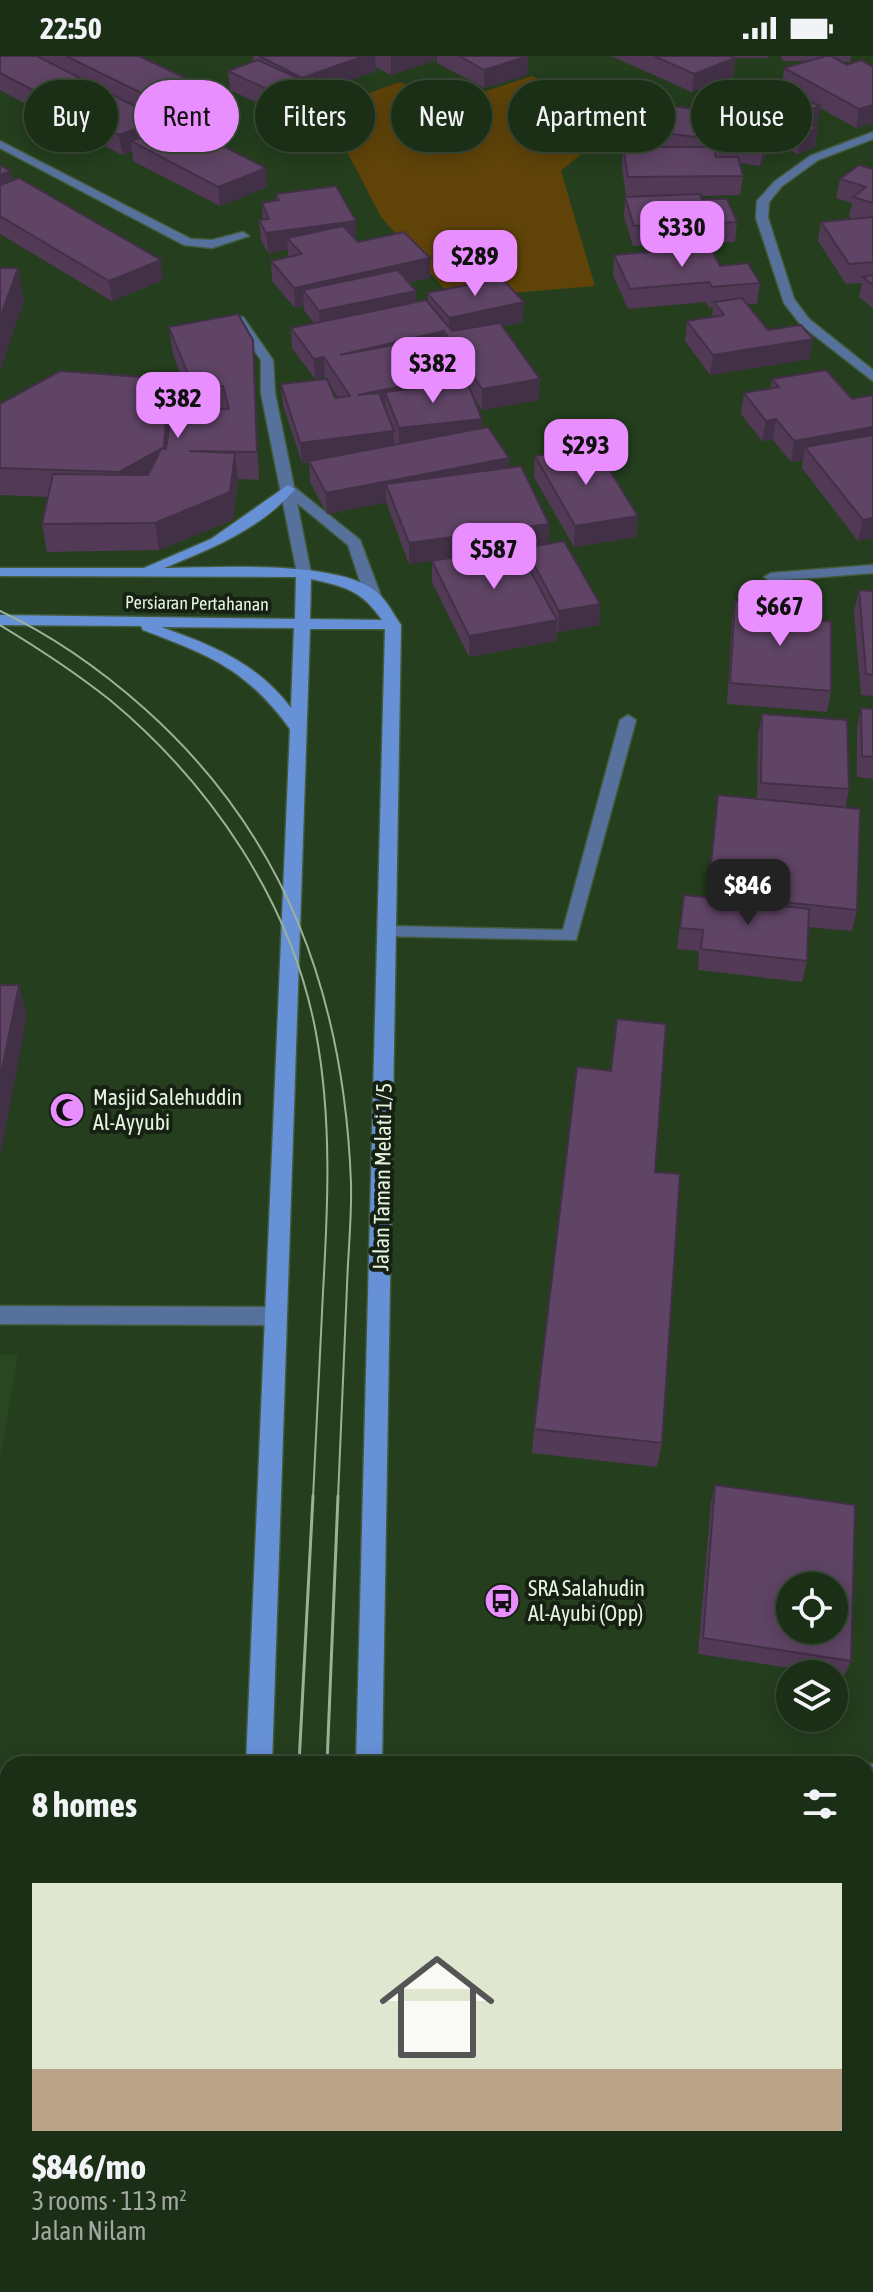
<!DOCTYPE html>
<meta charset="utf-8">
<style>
:root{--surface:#1b2e16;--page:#24361f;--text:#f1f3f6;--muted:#a0a8a1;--line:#394a35;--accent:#e98efe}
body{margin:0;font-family:"Asap Condensed",sans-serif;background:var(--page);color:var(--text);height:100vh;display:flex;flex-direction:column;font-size:30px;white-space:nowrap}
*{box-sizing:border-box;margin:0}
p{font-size:26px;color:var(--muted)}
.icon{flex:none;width:44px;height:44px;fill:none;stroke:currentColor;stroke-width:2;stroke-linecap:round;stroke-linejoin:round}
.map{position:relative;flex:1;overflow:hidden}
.sheet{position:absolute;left:0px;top:1700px;width:874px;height:536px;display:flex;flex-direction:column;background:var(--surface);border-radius:24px 24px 0 0;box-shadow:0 4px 20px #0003,0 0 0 2px var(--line)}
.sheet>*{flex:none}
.guide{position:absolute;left:24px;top:24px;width:826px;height:72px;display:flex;gap:16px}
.tools{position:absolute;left:776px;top:1516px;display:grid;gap:16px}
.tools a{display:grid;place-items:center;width:72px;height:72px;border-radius:50%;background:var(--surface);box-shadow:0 4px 20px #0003,0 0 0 2px var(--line);font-size:40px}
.price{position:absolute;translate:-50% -68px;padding:0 18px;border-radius:16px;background:var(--accent);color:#111;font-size:26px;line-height:52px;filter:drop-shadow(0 2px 4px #0008)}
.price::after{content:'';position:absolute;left:50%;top:48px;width:24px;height:18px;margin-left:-12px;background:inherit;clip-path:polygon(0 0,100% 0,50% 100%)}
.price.selected{background:#222;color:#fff}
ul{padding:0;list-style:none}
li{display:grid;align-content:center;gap:16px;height:424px;padding:0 32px}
li span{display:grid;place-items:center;height:248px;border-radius:0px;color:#555}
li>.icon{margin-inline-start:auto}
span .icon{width:144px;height:144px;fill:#fffc;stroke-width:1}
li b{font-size:34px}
h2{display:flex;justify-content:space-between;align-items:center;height:96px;padding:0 32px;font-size:34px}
.pill{padding:0 28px;border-radius:36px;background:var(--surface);box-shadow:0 4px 20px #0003,0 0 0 2px var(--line);font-size:28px;line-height:72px}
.pill.selected{background:var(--accent);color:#111}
.status{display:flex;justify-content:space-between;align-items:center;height:56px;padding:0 40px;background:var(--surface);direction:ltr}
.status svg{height:22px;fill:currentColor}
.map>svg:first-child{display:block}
.built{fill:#294822}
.green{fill:#5f4309}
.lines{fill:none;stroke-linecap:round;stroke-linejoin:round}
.service-casing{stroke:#435b3d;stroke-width:3}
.minor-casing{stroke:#435b3d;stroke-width:3}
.secondary-casing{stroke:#435b3d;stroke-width:3}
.service{fill:#57719d;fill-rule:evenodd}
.minor{fill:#57719d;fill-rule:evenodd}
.secondary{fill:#6791d7;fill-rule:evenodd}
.tram-far1{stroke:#9db199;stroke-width:2}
.tram{stroke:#9db199;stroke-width:3}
.wall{fill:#523a57;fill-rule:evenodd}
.shaded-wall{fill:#423047}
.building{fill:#5f4465;stroke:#423047;stroke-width:2;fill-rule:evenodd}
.labels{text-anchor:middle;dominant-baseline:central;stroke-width:8;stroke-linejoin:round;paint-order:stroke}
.far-street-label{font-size:18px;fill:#e4f4e0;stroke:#162113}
.poi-label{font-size:22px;fill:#e4f4e0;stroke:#162113;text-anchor:start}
.street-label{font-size:22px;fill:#e4f4e0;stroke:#162113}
</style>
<div class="status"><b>22:50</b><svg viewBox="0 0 49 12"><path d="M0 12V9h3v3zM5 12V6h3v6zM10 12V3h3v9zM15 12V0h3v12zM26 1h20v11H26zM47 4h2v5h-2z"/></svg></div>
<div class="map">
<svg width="873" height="2236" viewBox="0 0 873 2236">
<rect width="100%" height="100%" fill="#243e1e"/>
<polygon class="built" points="0,1299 18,1299 0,1403"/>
<polygon class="green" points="532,20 618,67 561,115 595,230 452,242 381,161 325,53 400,26 452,46"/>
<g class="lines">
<defs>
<g id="service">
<polygon points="628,659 636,664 576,884 381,880 378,876 387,870 563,874 620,664"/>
<polygon points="0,1250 276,1251 284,1254 287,1260 284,1266 276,1269 0,1268"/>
</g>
<g id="minor">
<polygon points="873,76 873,83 818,104 782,130 769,146 768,162 794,243 809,263 873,314 873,325 801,269 784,247 756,162 757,145 774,126 810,100"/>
<polygon points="0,85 191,183 212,184 243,176 249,180 212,192 184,189 0,92"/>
<polygon points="235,261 243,261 273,304 275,337 294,431 360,484 381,540 378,543 368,543 365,540 348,489 297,447 311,517 304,521 297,517 261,337 261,304 233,264"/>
<polygon points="873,509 873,517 771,525 764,521 771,517"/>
<rect x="866" y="1708" width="7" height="26"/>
</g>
<g id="secondary">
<path d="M288,429L295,433C261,473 211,493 164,512C214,512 344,502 380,539C388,547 394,559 401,569L382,1708H356L385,573H310L272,1708H246L290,673C246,613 211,600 143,574L141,570L0,569V559L295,563L296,521L0,520V512H144L211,483ZM311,523C346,531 361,534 382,564L310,563ZM161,571L294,572L291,652C257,607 212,589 161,571Z"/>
<rect x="206" y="2228" width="30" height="8"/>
<rect x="344" y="2228" width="30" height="8"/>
</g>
</defs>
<use href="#service" class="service-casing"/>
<use href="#minor" class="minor-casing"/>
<use href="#secondary" class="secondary-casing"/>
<use href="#service" class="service"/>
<use href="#minor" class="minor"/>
<use href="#secondary" class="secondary"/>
<g class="tram-far1">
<path d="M0,555C53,580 101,614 145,653C286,779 344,940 351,1127C352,1161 348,1196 347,1230C344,1300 341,1371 338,1442"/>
<path d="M0,569C38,592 75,616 110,644C211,728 292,847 316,977C332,1063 328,1150 323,1236C320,1305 316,1373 313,1442"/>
</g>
<g class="tram">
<polyline points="299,1708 313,1440"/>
<polyline points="327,1708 338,1440"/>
<polyline points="273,2228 273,2236"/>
<polyline points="305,2228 305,2236"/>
</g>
</g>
<g class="wall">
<path d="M0,0H139L228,60L192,74L267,131L220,150L133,105L132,95L122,99L0,34ZM162,65L172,70L163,73Z"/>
<polygon points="253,0 528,0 527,19 484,32 437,7 437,4 391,19 376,11 376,15 322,34 322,52 294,64 230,34 228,15 253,6"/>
<polygon points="611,0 768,0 768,2 735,2 733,21 692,36"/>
<path d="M781,0H851L850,6H841L847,9L873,11V67L856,72L820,52L817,69L814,70L818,72L815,91L798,98L768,84L766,98L760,110L739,107L743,120L740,139L701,140L702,143L737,166L735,186L633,190L624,161L625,141L655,140H626L622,111L623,91H656L657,76L735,58L736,46L800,41L782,31L784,12L808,5H783ZM741,69L749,72L748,76L751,77L740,76Z"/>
<polygon points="0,109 11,115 12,125 163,224 112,245 0,178"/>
<polygon points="873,113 873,252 859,241 862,227 846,228 818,185 821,166 856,163 849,161 852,147 836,142 840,123"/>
<path d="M276,138L358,186L430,202V222L409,227L416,246L428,245L427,237L523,266L503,270L539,344L482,354L473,340L482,363V372L509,402L508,411L549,468L548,488L600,548L599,569L558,576L557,574L556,585L469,601L432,526V505L443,503L409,508L386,446L327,458L310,426L309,407H302L283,349L281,328L326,323L325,321L315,323L292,292L291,272L314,267L304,254V250L295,252L272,225L271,205L288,201V194L268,197L261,184L259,164H263L262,147L276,145ZM329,327L332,331L338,342H335ZM525,492L524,504L518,493L526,492Z"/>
<polygon points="614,199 720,210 760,227 757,248 747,248 768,274 810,303 710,319 685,285 687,265 712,261 713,251 709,252 706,246 628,253 613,219"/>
<polygon points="169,271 253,284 259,424 238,423 233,464 159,494 47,496 42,468 48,441 0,439 0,348 169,323 172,355 194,354 173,298"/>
<polygon points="826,314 873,482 858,485 802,412 803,404 791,406 773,384 762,385 741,358 744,337 771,332 772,323"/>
<polygon points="535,400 638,460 636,481 574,491 534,421"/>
<polygon points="859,534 873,535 873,640 861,639 854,556"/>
<polygon points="735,545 781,554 812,564 831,635 827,656 727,648 732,566"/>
<polygon points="861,652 873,653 873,723 857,721 857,673"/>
<polygon points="762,658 849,733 845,752 857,854 852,875 808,871 807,905 802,926 698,914 699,895 677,893 684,839 707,842 718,739 757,743 758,679"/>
<polygon points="655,1116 662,1387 657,1411 532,1397 534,1373"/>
<polygon points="715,1429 851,1605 844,1620 698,1598 711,1447"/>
<polygon points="873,1866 873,2164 866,2162 866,1876"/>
</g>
<g class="shaded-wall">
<polygon points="364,0 375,0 376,15 322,34 322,52 294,64 292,45 303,40 302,22"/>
<polygon points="391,0 437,0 437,4 391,19"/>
<polygon points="528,0 527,19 484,32 484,14"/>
<polygon points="735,2 733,21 692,36 694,18"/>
<polygon points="226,41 228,60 186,77 184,58"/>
<polygon points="873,49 873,67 856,72 859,53"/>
<polygon points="820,50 817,69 797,77 793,61"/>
<polygon points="742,59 740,78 734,75"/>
<polygon points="162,64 164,83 131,85 132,95 122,99 119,79"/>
<polygon points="818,72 815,91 798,98 800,79"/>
<polygon points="768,79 766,98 760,110 763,90"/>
<polygon points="266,112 267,131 220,150 218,131"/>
<polygon points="11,115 14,134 0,140 0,119"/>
<polygon points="356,165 356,185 287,182 288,194 268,197 266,177"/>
<polygon points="430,202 430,222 314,248 303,234 304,250 295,252 294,232"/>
<polygon points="161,204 163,224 112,245 109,225"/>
<polygon points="18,212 24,245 0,315 0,262"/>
<polygon points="416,235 416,255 320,276 319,255"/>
<polygon points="524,246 523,266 449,282 449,262"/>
<polygon points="444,275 444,296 340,299"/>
<polygon points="813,283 810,303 710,319 713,299"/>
<polygon points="253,284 255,311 259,424 257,396"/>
<polygon points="324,301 325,321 315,323 314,303"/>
<polygon points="463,318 462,339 385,336 385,355 358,339"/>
<polygon points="169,323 173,350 167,418 123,444 119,416"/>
<polygon points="540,323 539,344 482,354 482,333"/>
<polygon points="482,363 482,383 399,393 399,372"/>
<polygon points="776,363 773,384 762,385 766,365"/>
<polygon points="873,371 873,391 805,391 803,404 791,406 794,385"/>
<polygon points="394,375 394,396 302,407 300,387"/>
<polygon points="235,397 238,425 233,464 159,494 155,467"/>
<polygon points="509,402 508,423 386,428 386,446 327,458 326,437"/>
<polygon points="638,460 636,481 574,491 575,470"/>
<polygon points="873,462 873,482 858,485 863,464"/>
<polygon points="549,468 548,489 409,508 409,487"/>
<polygon points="600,548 599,569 558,576 559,555"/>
<polygon points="557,564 556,585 469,601 469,580"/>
<polygon points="19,929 27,960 0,1102 0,1024"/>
</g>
<g class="building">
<polygon points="0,0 37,0 162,64 119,79 0,17"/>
<polygon points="66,0 139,0 226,41 184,58"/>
<polygon points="259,0 364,0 302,22"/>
<polygon points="459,0 528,0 484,14"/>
<polygon points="654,0 731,0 735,2 694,18"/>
<polygon points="826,0 831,0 847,9 861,4 873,11 873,49 859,53 784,12"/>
<polygon points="258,4 322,33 292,45 228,15"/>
<polygon points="776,30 820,50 793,61 818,72 800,79 751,57 755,55 736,46"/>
<polygon points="672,50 742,59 734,75 768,79 763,90 657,76"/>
<polygon points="179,68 266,112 218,131 131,85"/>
<polygon points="623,91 714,91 716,101 738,101 743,120 628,121"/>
<polygon points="0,109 11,115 0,119"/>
<polygon points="859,109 873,113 873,147 853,141 866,131 840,123"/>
<polygon points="19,122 161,204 109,225 0,160 0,129"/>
<polygon points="336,130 356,165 266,177 259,164 269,163 262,147 279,144 276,138"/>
<polygon points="700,138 702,143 727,143 737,166 634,170 625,141"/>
<polygon points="873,161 873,206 849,208 821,166"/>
<polygon points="343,170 358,186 404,176 430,202 294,232 271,205 302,198 287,182"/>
<polygon points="710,191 720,210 748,207 760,227 712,231 709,226 630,233 614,199"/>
<polygon points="0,212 18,212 0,262"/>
<polygon points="398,214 416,235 319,255 303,234"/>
<polygon points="873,219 873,229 863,221"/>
<polygon points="501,222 524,246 449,262 427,237"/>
<polygon points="742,242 768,274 801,269 813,283 713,299 687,265 724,259 714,246"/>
<polygon points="426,244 452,275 500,267 540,323 482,333 444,275 340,299 436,281 463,318 358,339 379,337 394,375 300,387 281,328 327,323 335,342 350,340 324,301 314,303 291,272"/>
<polygon points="238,258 253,284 257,396 189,395 235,397 230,436 155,467 42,468 53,418 148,419 161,393 166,393 172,355 229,353 223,330 194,333 169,271"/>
<polygon points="826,314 852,343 873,339 873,371 794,385 776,363 766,365 744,337 779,331 772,323"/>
<polygon points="60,315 169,323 164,391 119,416 0,412 0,348"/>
<polygon points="467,326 482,363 399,372 385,336"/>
<polygon points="488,371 509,402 326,437 309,405"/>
<polygon points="873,379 873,462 863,464 805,391"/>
<polygon points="595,391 638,460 575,470 535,400"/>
<polygon points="521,410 549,468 409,487 386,428"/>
<polygon points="564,485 600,548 559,555 525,492"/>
<polygon points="517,490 557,564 469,580 432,505"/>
<polygon points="859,534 873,535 873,619 866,618"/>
<polygon points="735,545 781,548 781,554 812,557 812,564 831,566 831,635 730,627"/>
<polygon points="861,652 873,653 873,701 862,700"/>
<polygon points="762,658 847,664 849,733 761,727"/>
<polygon points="718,739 860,753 857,854 708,838"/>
<polygon points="684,839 809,853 807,905 701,893 703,874 680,872"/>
<polygon points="0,929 19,929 0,1024"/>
<polygon points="617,963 666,968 655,1116 680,1118 662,1387 534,1373 577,1011 611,1015"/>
<path d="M715,1429L855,1449L851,1605L703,1582ZM790,1530H834V1574H790Z"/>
<polygon points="873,1913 873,2154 867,2153"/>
</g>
<defs>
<symbol id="mosque-disc" viewBox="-11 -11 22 22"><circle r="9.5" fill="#e98efe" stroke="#162113"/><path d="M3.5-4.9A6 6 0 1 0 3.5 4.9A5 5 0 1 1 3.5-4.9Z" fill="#111"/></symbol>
<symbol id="bus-disc" viewBox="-11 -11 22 22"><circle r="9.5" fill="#e98efe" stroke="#162113"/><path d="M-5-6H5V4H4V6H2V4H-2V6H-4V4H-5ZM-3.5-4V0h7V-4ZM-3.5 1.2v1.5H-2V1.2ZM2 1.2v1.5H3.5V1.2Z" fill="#111"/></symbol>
</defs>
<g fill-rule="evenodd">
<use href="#mosque-disc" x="47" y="1034" width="40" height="40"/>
<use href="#bus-disc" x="482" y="1525" width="40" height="40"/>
</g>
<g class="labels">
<g class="far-street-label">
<text transform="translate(197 547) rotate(1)">Persiaran Pertahanan</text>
</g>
<g class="poi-label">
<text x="93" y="1041">Masjid Salehuddin<tspan x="93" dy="25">Al-Ayyubi</tspan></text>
<text x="528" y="1532">SRA Salahudin<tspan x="528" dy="25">Al-Ayubi (Opp)</tspan></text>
</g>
<g class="street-label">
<text transform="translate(382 1121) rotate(-89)">Jalan Taman Melati 1/5</text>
</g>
</g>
</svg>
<div class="tools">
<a><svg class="icon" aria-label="locate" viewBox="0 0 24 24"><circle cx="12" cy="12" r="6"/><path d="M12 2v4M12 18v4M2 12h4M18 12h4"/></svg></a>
<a><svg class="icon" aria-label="layers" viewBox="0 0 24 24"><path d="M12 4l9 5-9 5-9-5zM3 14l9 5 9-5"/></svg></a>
</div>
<b class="price" style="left:682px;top:213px">$330</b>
<b class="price" style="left:475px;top:242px">$289</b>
<b class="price" style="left:433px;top:349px">$382</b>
<b class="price" style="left:178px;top:384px">$382</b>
<b class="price" style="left:586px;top:431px">$293</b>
<b class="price" style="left:494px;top:535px">$587</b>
<b class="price" style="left:780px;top:592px">$667</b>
<b class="price selected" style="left:748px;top:871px">$846</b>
<div class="guide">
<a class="pill">Buy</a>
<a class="pill selected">Rent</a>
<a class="pill">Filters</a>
<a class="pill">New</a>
<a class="pill">Apartment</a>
<a class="pill">House</a>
</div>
<section class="sheet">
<h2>8 homes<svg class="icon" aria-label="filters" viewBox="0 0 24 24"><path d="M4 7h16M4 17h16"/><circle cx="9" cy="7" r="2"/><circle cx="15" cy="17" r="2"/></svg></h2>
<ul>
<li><span style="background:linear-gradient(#dfe7d0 75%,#b9a48a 0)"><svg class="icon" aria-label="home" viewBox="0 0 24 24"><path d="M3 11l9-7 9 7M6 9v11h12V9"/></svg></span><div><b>$846/mo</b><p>3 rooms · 113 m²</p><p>Jalan Nilam</p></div></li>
</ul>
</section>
</div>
